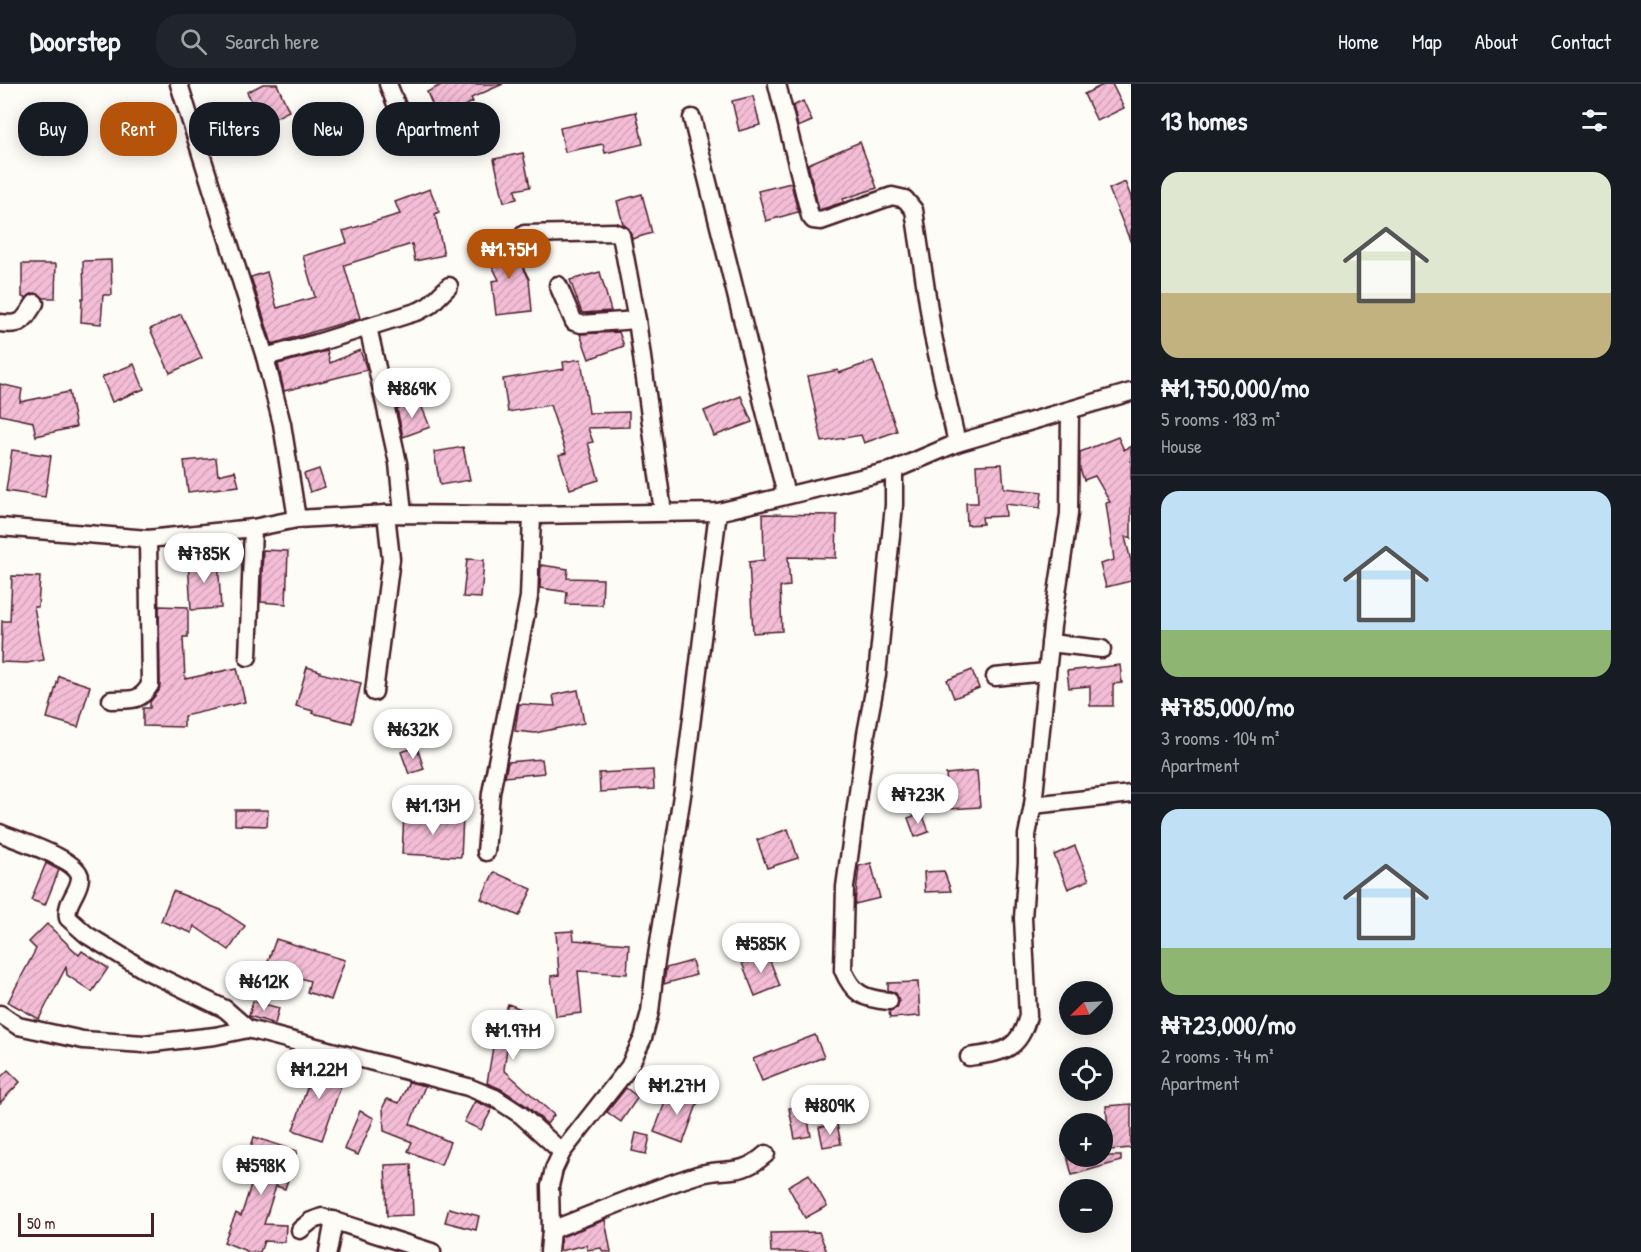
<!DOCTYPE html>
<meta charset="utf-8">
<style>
:root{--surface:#171b24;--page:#20242c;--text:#f1f3f6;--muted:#9ea1a6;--line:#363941;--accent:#b45309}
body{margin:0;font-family:"Patrick Hand",sans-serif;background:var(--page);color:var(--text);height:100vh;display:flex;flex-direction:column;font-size:22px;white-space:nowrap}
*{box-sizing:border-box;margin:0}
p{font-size:20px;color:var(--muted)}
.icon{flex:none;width:33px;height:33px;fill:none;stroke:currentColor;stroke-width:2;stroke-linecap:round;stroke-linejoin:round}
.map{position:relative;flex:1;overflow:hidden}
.panel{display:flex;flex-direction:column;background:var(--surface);width:510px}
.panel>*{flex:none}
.guide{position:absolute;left:18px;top:18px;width:570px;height:54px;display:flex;gap:12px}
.needle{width:39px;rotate:246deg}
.fabs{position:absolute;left:1059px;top:897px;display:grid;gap:12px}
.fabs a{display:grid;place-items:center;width:54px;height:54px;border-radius:50%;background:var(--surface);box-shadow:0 3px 15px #0003;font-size:30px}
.scale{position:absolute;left:18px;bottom:15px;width:136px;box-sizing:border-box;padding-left:6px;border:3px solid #4a1f2b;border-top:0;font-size:16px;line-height:21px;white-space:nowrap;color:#4a1f2b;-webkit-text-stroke:4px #fdfcf7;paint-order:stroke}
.price{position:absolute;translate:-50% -51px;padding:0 14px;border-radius:21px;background:#fff;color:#222;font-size:20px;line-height:39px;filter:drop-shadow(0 2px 3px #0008)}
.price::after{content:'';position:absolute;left:50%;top:36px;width:18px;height:14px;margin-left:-9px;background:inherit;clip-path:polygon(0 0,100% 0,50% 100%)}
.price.active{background:var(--accent);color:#fff}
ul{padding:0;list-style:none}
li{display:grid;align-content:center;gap:12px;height:318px;padding:0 30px}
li+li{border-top:2px solid var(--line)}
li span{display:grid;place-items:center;height:186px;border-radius:18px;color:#555}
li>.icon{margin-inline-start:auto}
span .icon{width:108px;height:108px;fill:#fffc;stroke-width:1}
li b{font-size:26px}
h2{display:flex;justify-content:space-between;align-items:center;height:72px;padding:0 30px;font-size:26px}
.pill{padding:0 21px;border-radius:24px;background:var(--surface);box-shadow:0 3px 15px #0003;font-size:21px;line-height:54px}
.pill.active{background:var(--accent);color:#fff}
header{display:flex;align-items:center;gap:36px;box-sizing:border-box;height:84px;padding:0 30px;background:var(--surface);border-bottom:2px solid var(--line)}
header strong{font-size:28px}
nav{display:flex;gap:33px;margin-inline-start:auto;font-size:21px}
.search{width:420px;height:54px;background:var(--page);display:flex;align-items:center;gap:15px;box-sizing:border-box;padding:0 21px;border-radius:24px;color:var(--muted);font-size:22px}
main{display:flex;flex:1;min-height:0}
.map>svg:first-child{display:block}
.building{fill:url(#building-hatch);stroke:#4a1f2b;stroke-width:1.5}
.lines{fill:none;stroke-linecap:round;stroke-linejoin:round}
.minor-casing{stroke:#4a1f2b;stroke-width:21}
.minor{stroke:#fdfcf7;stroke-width:16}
</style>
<header>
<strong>Doorstep</strong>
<div class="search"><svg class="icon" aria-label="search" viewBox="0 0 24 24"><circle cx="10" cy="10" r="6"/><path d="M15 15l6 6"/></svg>Search here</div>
<nav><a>Home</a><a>Map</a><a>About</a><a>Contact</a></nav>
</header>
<main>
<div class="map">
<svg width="1131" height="1168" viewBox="0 0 1131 1168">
<defs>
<pattern id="building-hatch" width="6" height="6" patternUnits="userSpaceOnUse" patternTransform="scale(1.5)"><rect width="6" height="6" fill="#f3bdd6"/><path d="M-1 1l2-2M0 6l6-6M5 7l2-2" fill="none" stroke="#d2a2b8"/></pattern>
</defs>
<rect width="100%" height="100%" fill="#fdfcf7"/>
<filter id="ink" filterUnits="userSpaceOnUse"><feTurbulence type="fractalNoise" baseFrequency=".0167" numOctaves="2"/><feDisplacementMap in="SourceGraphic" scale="12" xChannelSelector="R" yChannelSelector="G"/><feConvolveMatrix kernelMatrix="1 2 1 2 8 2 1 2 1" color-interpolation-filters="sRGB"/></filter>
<g filter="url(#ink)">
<g class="building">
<polygon points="263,0 277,0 289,27 263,40 247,8"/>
<polygon points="443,0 503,0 471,14 473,18 438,34 427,8"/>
<polygon points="1105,0 1112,0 1124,24 1097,37 1084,10"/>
<polygon points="753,12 760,41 739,47 732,17"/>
<polygon points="803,17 812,37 798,43 793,22"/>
<polygon points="636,28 643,60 605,69 603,60 565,68 560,44"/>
<polygon points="860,58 877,104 843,115 844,118 819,126 808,80"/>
<polygon points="523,69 530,103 515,106 517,115 504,118 494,75"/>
<polygon points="1125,98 1131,113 1131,159 1109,105"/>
<polygon points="791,99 798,128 766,137 758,107"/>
<polygon points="430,105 439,128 435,130 444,171 415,177 412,160 344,181 360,234 272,260 251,193 267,188 277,224 315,213 303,172 347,159 343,147 400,130 395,118"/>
<polygon points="642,110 652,149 632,155 629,145 623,140 617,117"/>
<polygon points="508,153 529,195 532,227 496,231 492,197 499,196 484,165"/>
<polygon points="111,176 112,211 103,211 101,240 81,238 82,214 84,214 83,177"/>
<polygon points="22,180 56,180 55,214 44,214 35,209 26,214 22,213"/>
<polygon points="600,188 611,227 582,229 570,196"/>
<polygon points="181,230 202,274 170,289 150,245"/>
<polygon points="619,248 624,262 589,275 580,250"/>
<polygon points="360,266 367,286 284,307 278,280 327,267 330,279"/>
<polygon points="581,275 589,329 629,328 629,343 588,344 593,358 588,359 599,396 570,405 559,371 566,369 550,321 508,328 503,295 564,285 563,278"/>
<polygon points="873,277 897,347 864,359 861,351 822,358 808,292 838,286 839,289"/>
<polygon points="134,280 144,305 112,318 102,293"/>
<polygon points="0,300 22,305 20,318 69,308 76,343 36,352 33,338 0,331"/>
<polygon points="741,312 752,338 714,352 704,327"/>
<polygon points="419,316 430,343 403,353 397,325"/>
<polygon points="1118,353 1124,366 1131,362 1131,455 1130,453 1125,453 1131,477 1131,497 1106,503 1100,480 1114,476 1106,419 1110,418 1095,392 1084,396 1080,385 1080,368"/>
<polygon points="463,363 470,396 440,401 434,368"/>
<polygon points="12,366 51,372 45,413 6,407"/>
<polygon points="216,374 218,391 235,387 239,402 188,408 184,377"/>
<polygon points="1002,380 1004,404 1042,408 1040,424 1005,420 1006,432 982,433 983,440 967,441 966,419 978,419 976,381"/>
<polygon points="319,385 325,403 310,408 304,390"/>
<polygon points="763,430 837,431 836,474 788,473 790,502 780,503 782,547 753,549 749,478 764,476"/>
<polygon points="263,466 288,467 286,520 261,518"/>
<polygon points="218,475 221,524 191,526 188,477"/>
<polygon points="467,475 484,476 481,514 463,513"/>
<polygon points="541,481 568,485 567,494 603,495 602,521 566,520 567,508 540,504"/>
<polygon points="12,492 40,493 38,523 34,523 44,576 27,579 1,578 2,537 10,537"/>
<polygon points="159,522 188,523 188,553 183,553 185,595 237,584 245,618 184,632 184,643 143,642 143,624 150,624 150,618 159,607 160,601"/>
<polygon points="1120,581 1122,599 1113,600 1113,622 1090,622 1090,602 1069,604 1067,587"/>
<polygon points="307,583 320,587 320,589 361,599 352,639 312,629 313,627 296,622"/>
<polygon points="972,586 979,604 954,614 947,596"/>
<polygon points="59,592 90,602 78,643 47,634"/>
<polygon points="578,606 584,639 535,649 515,647 519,620 555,622 553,611"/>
<polygon points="417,663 424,685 409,690 401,668"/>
<polygon points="542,675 544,689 505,693 508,678"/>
<polygon points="653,686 654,705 600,708 599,689"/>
<polygon points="977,687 980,723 949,725 946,690"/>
<polygon points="235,726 268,726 267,742 235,741"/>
<polygon points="922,729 929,748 915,753 908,734"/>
<polygon points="404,730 463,733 461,773 402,770"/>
<polygon points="788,745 798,774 767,784 757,756"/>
<polygon points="1075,762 1089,796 1068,805 1054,771"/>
<polygon points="46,779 59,786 45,821 31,816"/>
<polygon points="871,779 880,814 855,820 859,782"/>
<polygon points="944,787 951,807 925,808 924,788"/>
<polygon points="494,788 532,805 519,832 481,815"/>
<polygon points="173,807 221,826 245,842 229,866 194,842 192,849 161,837"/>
<polygon points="47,840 79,871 82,867 108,884 92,908 67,891 66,883 39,935 8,918 36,865 29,858"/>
<polygon points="573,847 574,856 629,860 627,890 578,887 582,929 556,932 551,892 559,891 556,848"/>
<polygon points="276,855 345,876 331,916 307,908 310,897 266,883"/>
<polygon points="767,869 780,902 755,912 742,879"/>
<polygon points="692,877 696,891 664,900 666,884"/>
<polygon points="918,898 920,932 890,934 889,927 897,924 899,918 896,909 888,906 888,899"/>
<polygon points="253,917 279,924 275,940 249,932"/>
<polygon points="508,920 532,929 520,961 508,957 504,986 554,1031 547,1040 527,1022 501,1005 487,999 494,957 495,958"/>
<polygon points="815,951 824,973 762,997 753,975"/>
<polygon points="316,977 346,987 322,1056 293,1046"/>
<polygon points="8,986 20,998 0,1019 0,994"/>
<polygon points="409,998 425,1002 410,1040 450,1058 441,1081 408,1067 412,1058 384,1047 383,1023 387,1015 399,1019"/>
<polygon points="626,1004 638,1013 621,1038 607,1028"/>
<polygon points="670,1005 699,1015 683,1059 654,1048"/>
<polygon points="475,1017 492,1025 481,1046 464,1038"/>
<polygon points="1131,1020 1131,1064 1110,1066 1106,1022"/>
<polygon points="805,1021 811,1052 795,1055 789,1024"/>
<polygon points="360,1027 374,1034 358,1071 344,1065"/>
<polygon points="837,1040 841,1060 823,1063 819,1043"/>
<polygon points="636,1049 650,1052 646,1070 632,1067"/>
<polygon points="254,1053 297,1067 285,1105 276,1102 264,1140 286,1141 285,1158 264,1157 260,1168 249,1168 224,1158 236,1129 241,1132 253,1095 242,1091"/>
<polygon points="1067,1072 1121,1072 1121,1077 1072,1091"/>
<polygon points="411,1080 413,1131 387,1132 385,1081"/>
<polygon points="809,1090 827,1122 805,1134 788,1102"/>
<polygon points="449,1124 479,1132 476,1146 445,1138"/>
<polygon points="605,1136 611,1168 603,1168 601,1164 587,1166 586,1161 560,1167 561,1153"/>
<polygon points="819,1148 827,1168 771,1168 770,1149"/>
</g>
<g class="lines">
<defs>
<g id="minor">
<polyline points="179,0 265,273 282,340 297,435"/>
<polyline points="388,0 410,55"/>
<polyline points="777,0 810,132 813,136 821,137 892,112 905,115 914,126 933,252 957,359"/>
<polyline points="692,34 786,411"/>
<polyline points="524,150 614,148 621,151 637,236 663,428"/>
<polyline points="558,201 574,238 581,240 637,236"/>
<path d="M0,239C23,242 23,237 35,219"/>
<polyline points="368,243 398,379 403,430"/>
<polyline points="265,273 317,259 419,227 430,221 449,202"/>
<polyline points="0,443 148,455 253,444 297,435 386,430 532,431 718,428 894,386 957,359 1131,308"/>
<polyline points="1050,559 1102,565"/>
<polyline points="248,573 253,444"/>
<polyline points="995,593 1046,588"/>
<polyline points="374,608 391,475 386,430"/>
<path d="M111,616C131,615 139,619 150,601L148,455"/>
<polyline points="1033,721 1131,710"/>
<path d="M0,749C16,756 81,776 80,794C79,809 65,818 68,834L87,851L143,885L225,925L248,945L468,1003L495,1014L521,1031L562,1068"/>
<polyline points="486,768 491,709 529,513 532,431"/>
<path d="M889,917C864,915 853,910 843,886L845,803L866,650L877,591L894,421V386"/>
<polyline points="0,930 18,942 83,956 144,960 215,952 248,945"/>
<path d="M969,973C1001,968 1019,968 1028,932L1023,834L1027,779V751L1033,721L1052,542L1069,430L1070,327"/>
<polyline points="300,1146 311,1137 322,1133 432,1168"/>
<path d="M551,1146C599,1128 648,1106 697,1091C726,1082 739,1094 766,1070"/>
<polyline points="328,1168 334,1136"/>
<polyline points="549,1168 551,1146 550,1102 554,1085 562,1068 629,983 643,954 650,928 655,884 683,705 718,428"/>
</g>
</defs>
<use href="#minor" class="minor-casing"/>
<use href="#minor" class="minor"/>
</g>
</g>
</svg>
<div class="fabs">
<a><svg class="needle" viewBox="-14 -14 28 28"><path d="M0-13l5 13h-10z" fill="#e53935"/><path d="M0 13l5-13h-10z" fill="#9ea1a6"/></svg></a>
<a><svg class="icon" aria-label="locate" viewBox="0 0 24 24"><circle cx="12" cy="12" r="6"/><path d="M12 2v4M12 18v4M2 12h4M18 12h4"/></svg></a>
<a>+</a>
<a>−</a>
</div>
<div class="scale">50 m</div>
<b class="price active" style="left:509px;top:196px">₦1.75M</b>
<b class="price" style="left:412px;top:335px">₦869K</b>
<b class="price" style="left:204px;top:500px">₦785K</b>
<b class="price" style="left:413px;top:676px">₦632K</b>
<b class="price" style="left:918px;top:741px">₦723K</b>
<b class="price" style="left:433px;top:752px">₦1.13M</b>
<b class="price" style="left:761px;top:890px">₦585K</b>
<b class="price" style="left:264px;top:928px">₦612K</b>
<b class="price" style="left:513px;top:977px">₦1.97M</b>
<b class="price" style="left:319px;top:1016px">₦1.22M</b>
<b class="price" style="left:677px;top:1032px">₦1.27M</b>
<b class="price" style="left:830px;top:1052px">₦809K</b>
<b class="price" style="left:261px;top:1112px">₦598K</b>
<div class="guide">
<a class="pill">Buy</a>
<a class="pill active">Rent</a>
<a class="pill">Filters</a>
<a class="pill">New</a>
<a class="pill">Apartment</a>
</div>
</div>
<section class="panel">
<h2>13 homes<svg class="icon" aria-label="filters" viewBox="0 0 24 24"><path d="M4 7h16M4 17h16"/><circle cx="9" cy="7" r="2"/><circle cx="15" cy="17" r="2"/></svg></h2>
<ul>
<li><span style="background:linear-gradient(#dfe7d0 65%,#c2b280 0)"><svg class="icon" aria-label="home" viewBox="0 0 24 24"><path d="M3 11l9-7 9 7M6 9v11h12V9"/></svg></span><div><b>₦1,750,000/mo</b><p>5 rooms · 183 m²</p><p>House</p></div></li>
<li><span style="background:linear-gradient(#bfe0f5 75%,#8fb573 0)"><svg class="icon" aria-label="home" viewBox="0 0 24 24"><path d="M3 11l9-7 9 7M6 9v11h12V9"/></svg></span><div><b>₦785,000/mo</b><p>3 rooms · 104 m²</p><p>Apartment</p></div></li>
<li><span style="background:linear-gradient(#bfe0f5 75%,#8fb573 0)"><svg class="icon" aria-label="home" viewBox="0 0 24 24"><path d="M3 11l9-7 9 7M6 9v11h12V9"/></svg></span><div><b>₦723,000/mo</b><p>2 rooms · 74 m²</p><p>Apartment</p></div></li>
</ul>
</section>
</main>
